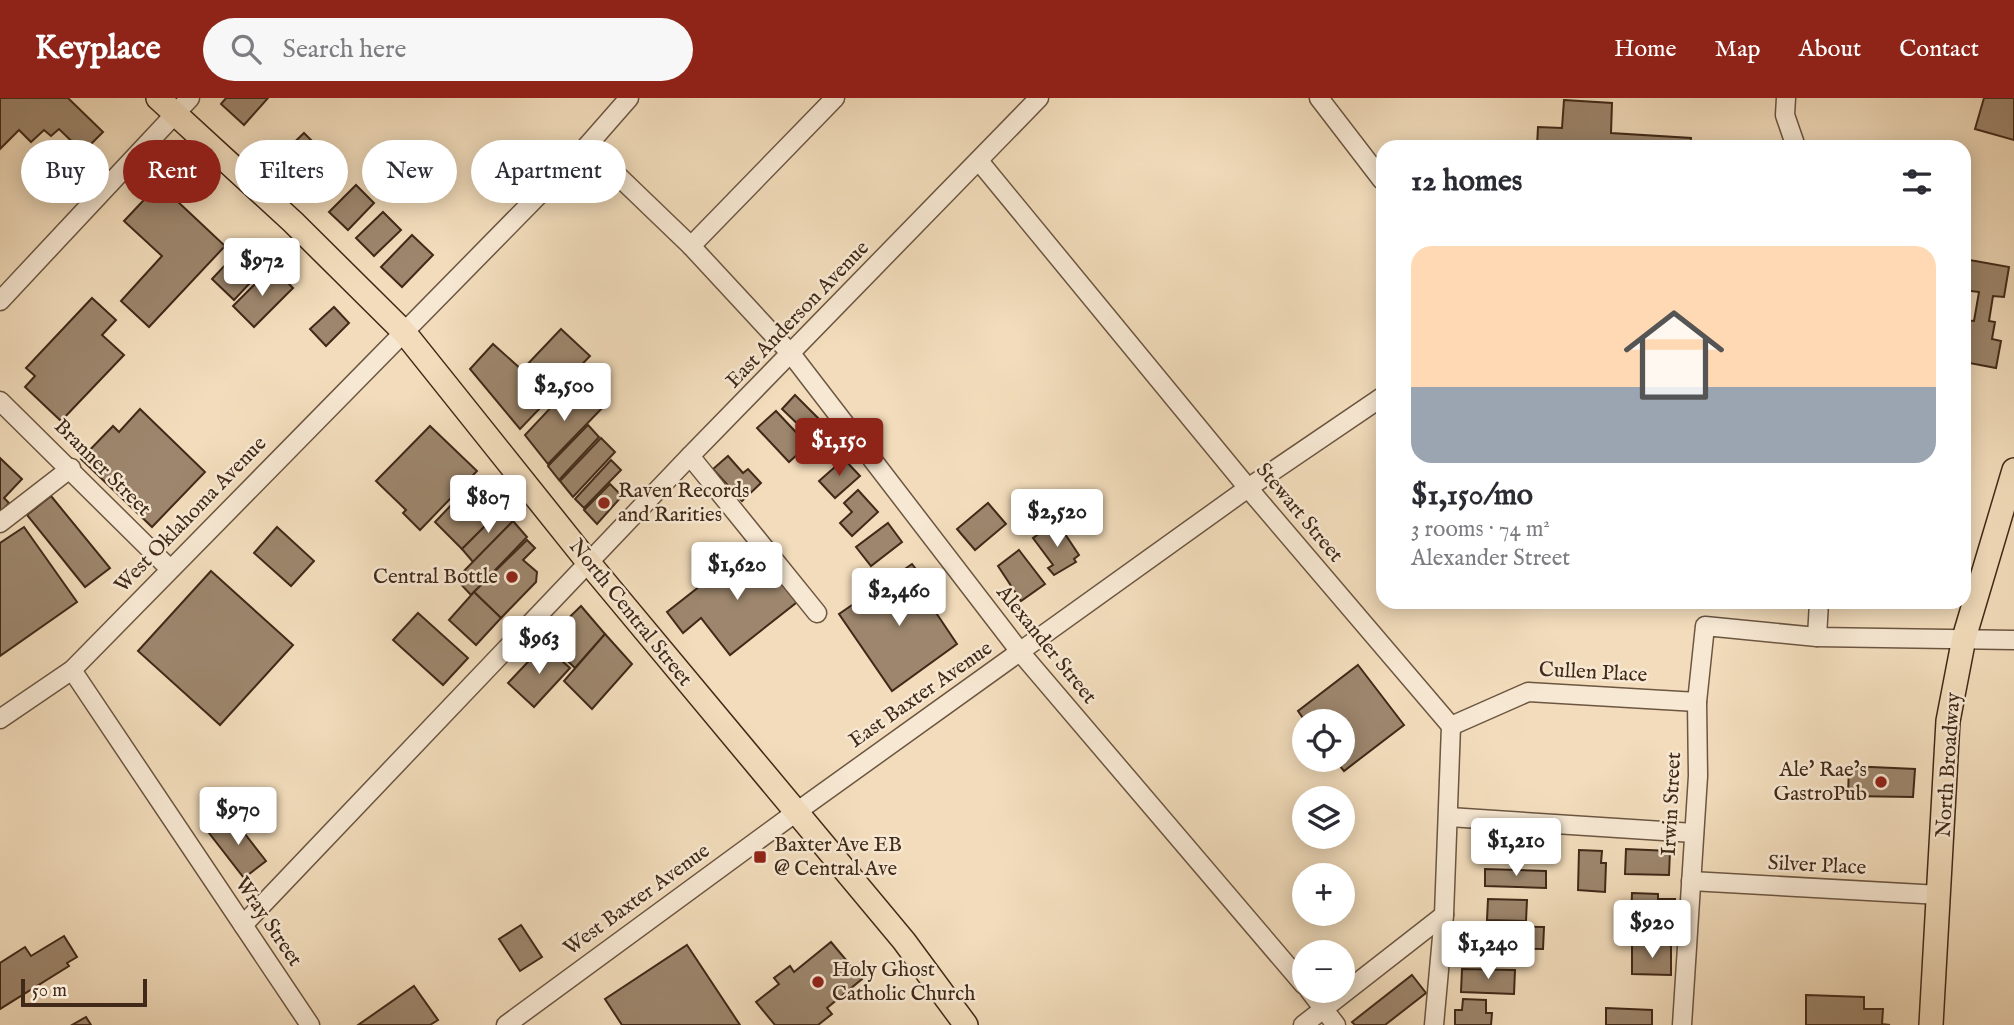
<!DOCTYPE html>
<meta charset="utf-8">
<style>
:root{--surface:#fff;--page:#f7f7f7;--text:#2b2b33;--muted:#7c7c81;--accent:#8f2418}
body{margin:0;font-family:"IM FELL English",serif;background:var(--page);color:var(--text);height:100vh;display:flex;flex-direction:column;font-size:26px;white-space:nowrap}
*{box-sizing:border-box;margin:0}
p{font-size:23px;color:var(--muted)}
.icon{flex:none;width:38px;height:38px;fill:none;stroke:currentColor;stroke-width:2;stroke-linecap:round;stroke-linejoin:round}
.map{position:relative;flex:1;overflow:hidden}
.panel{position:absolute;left:1376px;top:42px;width:595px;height:469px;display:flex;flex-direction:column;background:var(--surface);border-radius:21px;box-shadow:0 4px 18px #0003}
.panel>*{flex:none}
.hud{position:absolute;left:21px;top:42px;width:665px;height:63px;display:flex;gap:14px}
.controls{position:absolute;left:1292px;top:611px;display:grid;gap:14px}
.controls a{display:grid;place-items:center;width:63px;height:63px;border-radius:50%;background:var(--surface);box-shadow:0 4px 18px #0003;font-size:35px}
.scale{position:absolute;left:21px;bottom:18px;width:126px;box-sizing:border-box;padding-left:7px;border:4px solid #402918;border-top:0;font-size:19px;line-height:24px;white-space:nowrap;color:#402918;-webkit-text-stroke:5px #f7e8d3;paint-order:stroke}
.price{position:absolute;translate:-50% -60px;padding:0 16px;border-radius:7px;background:#fff;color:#222;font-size:23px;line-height:46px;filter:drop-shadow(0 2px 4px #0008)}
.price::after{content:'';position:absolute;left:50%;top:42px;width:21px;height:16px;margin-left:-10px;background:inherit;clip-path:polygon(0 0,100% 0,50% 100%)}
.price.active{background:var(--accent);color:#fff}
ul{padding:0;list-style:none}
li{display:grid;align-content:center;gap:14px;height:371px;padding:0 35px}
li span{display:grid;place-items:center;height:217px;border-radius:21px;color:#555}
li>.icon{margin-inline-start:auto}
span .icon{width:126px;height:126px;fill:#fffc;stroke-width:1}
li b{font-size:30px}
h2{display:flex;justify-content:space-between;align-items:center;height:84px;padding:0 35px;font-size:30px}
.chip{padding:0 24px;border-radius:32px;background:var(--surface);box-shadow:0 4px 18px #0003;font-size:24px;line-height:63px}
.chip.active{background:var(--accent);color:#fff}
header{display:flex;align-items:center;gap:42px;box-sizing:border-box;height:98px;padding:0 35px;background:var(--accent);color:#fff}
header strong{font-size:33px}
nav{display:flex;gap:38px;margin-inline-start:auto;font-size:24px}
.search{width:490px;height:63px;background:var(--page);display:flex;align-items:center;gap:18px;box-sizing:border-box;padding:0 24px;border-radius:38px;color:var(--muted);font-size:26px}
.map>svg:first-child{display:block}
.building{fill:#9d866d;stroke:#402918;stroke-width:2}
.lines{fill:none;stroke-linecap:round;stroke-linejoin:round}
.minor-casing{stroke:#6c5641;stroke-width:21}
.major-casing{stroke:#402918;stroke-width:26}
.minor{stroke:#f7e8d3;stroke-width:18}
.major{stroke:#f2dcbb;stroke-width:23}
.poi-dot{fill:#8f2418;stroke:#f7e8d3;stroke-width:2.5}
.labels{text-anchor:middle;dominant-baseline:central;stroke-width:5;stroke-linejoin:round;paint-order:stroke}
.street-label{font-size:21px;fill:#402918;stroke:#f7e8d3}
.poi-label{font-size:21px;fill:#402918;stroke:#f7e8d3;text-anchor:start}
</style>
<header>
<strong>Keyplace</strong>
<div class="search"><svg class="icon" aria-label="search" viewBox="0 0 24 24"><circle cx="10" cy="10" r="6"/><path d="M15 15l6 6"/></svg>Search here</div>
<nav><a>Home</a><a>Map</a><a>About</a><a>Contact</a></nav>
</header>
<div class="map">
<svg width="2014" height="927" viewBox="0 0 2014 927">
<rect width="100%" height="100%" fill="#f2dcbb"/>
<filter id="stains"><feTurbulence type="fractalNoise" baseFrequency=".00286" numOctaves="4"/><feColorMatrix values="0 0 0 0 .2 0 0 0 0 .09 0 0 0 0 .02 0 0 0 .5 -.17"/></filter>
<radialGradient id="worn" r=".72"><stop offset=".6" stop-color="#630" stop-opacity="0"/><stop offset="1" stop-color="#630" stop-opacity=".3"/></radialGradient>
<g class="building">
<polygon points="0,0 68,0 103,34 83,54 59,31 51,38 44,32 31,44 19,32 0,51"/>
<polygon points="226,0 268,0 244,27 221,6"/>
<polygon points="1984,0 2014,0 2014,42 1975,31"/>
<polygon points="1564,2 1612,5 1611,35 1691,40 1690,49 1518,49 1537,48 1538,29 1562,30"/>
<polygon points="304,35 337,68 315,90 281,57"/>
<polygon points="159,86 225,148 149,229 121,203 162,158 124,123"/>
<polygon points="356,87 374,105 348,132 329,114"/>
<polygon points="383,114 401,132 374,158 356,140"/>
<polygon points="412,137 433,157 402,189 381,169"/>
<polygon points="245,146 267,167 234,202 212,181"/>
<polygon points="1964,161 2009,169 2004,199 1993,198 1989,223 1995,224 1992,241 2001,243 1996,270 1964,264 1964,222 1974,223 1979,194 1964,192"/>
<polygon points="266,175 273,182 279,176 293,190 254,229 233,208"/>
<polygon points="92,200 116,222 102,237 124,257 61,323 25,289 35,278 26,270"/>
<polygon points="334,209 349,225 326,248 310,231"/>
<polygon points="561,231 590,258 520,331 470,271 493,246 522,272"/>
<polygon points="570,289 586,302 594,293 607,305 548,366 525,337"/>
<polygon points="795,297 820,322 807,335 782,311"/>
<polygon points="140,311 205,374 152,429 81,361 113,328 119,334"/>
<polygon points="776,313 808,347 789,364 757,330"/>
<polygon points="588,327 599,339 559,382 548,368"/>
<polygon points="430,328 477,373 420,432 403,415 406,412 376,383"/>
<polygon points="601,340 615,354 573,399 560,383"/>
<polygon points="728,358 743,375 748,371 761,385 742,403 713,371"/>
<polygon points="0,360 22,381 4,400 9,405 0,415"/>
<polygon points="844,361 860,378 835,400 819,383"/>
<polygon points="611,362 621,372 584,410 575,401"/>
<polygon points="477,380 504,409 462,451 435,424"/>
<polygon points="610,386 622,398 597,426 584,412"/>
<polygon points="858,392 878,414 852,438 840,425 852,414 844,405"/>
<polygon points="51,398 110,470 85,489 27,417"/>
<polygon points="988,405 1006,426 975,452 957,431"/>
<polygon points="504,409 513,423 473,464 462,451"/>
<polygon points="513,423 527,439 471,497 456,481"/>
<polygon points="888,425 902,444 871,468 856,449"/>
<polygon points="1053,426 1059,435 1063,433 1079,457 1074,461 1076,464 1054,477 1048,470 1053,467 1033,440"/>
<polygon points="24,429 77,504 0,558 0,445"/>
<polygon points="277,429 314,463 291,488 254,455"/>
<polygon points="527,442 535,450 523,462 537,474 536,484 501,520 474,494"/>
<polygon points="746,452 762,471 771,464 801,501 730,557 701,520 683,535 667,514"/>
<polygon points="1019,452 1045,486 1021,503 998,468"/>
<polygon points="912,466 922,479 916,485 957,546 892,593 839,516"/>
<polygon points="211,473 293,547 220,627 138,553"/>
<polygon points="474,494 501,520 476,547 449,522"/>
<polygon points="581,508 605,536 575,570 546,542"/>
<polygon points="418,515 468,560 443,587 393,542"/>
<polygon points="605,536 632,566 592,611 564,583"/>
<polygon points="544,547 570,570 534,609 508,585"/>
<polygon points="1358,567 1404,627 1344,673 1335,662 1342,662 1342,623 1305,623 1298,613"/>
<polygon points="1849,668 1915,671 1913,699 1848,698"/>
<polygon points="231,718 266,763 244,780 209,735"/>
<polygon points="1626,751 1670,753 1669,777 1625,776"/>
<polygon points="1579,752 1602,753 1601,765 1606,765 1605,794 1578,792"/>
<polygon points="1485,771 1546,773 1546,790 1485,788"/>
<polygon points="1632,795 1658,796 1658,801 1675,801 1674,829 1631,828"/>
<polygon points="1488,801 1527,802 1526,823 1487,822"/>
<polygon points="521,827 542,859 520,873 499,841"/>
<polygon points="1486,828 1544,829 1543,851 1486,850"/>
<polygon points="64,838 77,859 67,865 69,868 0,911 0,865 25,849 31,858"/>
<polygon points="831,844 862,881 827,910 832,916 818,927 775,927 756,904 779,886 774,880 790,868 794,874"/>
<polygon points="1632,846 1671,847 1671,877 1632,876"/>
<polygon points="687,847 740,927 622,927 605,901"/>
<polygon points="1462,871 1515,872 1514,896 1461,894"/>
<polygon points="1412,877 1426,895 1385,927 1355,927 1352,924"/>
<polygon points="414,888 438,922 430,927 358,927"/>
<polygon points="1806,897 1864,899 1864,911 1883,911 1882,926 1890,927 1806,927"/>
<polygon points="1463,901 1486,902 1486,915 1492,915 1491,927 1455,927 1455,912 1462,912"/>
<polygon points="1606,910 1652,912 1652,927 1606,927"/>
<polygon points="86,919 91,927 72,927"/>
</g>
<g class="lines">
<defs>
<g id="minor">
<polyline points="1319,0 1382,82"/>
<polyline points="1786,0 1785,17 1796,49"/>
<polyline points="587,48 691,148 792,257 1021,555 1304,887"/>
<polyline points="979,63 1248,390 1451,628 1444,817 1434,927"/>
<polyline points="691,148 835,0"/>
<polyline points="0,203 190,0"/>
<polyline points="0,303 170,471"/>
<polyline points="690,358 817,515"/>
<polyline points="0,425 71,370"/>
<polyline points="1817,539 1819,504"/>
<polyline points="72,572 310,927"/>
<polyline points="0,621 72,572 587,48 629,0"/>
<polyline points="1451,628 1528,594 1697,604"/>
<polyline points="1449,719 1694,735"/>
<polyline points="1691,783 1940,797"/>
<polyline points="243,827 690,358 1039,0"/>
<polyline points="1309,892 1336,927"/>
<polyline points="506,927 795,715 1248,390 1382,299"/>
<polyline points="1303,927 1444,817"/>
<polyline points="1682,927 1698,678 1697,604 1705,528 1817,539 2014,542"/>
</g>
<g id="major">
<polyline points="158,0 293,124 404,234 588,464 904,843 966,927"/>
<polyline points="1931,927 1948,623 1964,540 2014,372"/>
</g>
</defs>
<use href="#minor" class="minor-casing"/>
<use href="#major" class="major-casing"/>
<use href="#minor" class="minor"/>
<use href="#major" class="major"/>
</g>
<g class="poi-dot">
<circle cx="604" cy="405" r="7"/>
<circle cx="512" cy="479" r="7"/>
<circle cx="1881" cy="684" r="7"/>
<rect x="753" y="752" width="14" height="14" rx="3.5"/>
<circle cx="818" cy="884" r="7"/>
</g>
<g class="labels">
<g class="street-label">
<text transform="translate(798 217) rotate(-46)">East Anderson Avenue</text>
<text transform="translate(102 370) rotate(45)">Branner Street</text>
<text transform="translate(1299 415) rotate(50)">Stewart Street</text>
<text transform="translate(191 417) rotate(-46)">West Oklahoma Avenue</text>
<text transform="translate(630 515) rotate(51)">North Central Street</text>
<text transform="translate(1046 547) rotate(51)">Alexander Street</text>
<text transform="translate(1593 575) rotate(3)">Cullen Place</text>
<text transform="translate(921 597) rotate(-35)">East Baxter Avenue</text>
<text transform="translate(1949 667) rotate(-86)">North Broadway</text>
<text transform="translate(1672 706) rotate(-87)">Irwin Street</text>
<text transform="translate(1817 768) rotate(3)">Silver Place</text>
<text transform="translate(637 802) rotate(-36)">West Baxter Avenue</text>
<text transform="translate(268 824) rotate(56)">Wray Street</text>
</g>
<g class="poi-label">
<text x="618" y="393">Raven Records<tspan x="618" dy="24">and Rarities</tspan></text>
<text x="498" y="479" text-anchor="end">Central Bottle</text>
<text x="1867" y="672" text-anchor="end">Ale' Rae’s<tspan x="1867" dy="24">GastroPub</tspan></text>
<text x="774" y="747">Baxter Ave EB<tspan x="774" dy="24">@ Central Ave</tspan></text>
<text x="832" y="872">Holy Ghost<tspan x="832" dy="24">Catholic Church</tspan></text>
</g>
</g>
<rect width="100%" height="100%" filter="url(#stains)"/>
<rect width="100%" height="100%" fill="url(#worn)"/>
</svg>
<div class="controls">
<a><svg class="icon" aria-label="locate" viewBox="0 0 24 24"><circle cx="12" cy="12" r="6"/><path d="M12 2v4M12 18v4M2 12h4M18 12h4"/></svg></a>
<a><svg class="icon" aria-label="layers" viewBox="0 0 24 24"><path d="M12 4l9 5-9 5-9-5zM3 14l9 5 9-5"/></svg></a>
<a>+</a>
<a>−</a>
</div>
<div class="scale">50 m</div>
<b class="price" style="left:262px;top:200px">$972</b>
<b class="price" style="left:564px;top:325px">$2,500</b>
<b class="price active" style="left:839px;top:380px">$1,150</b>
<b class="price" style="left:488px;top:437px">$807</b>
<b class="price" style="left:1057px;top:451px">$2,520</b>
<b class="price" style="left:737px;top:504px">$1,620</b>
<b class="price" style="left:899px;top:530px">$2,460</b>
<b class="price" style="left:539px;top:578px">$963</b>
<b class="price" style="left:238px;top:749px">$970</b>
<b class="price" style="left:1516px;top:780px">$1,210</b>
<b class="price" style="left:1652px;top:862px">$920</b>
<b class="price" style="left:1488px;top:883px">$1,240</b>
<div class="hud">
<a class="chip">Buy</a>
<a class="chip active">Rent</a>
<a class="chip">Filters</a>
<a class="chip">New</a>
<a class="chip">Apartment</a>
</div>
<section class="panel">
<h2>12 homes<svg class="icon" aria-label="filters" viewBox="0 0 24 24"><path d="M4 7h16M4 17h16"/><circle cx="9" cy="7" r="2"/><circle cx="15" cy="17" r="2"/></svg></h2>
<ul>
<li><span style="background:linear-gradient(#ffd9b3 65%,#9aa5b1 0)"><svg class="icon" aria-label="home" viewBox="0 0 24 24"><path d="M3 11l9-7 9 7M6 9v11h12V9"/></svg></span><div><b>$1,150/mo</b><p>3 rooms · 74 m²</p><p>Alexander Street</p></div></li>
</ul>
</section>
</div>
